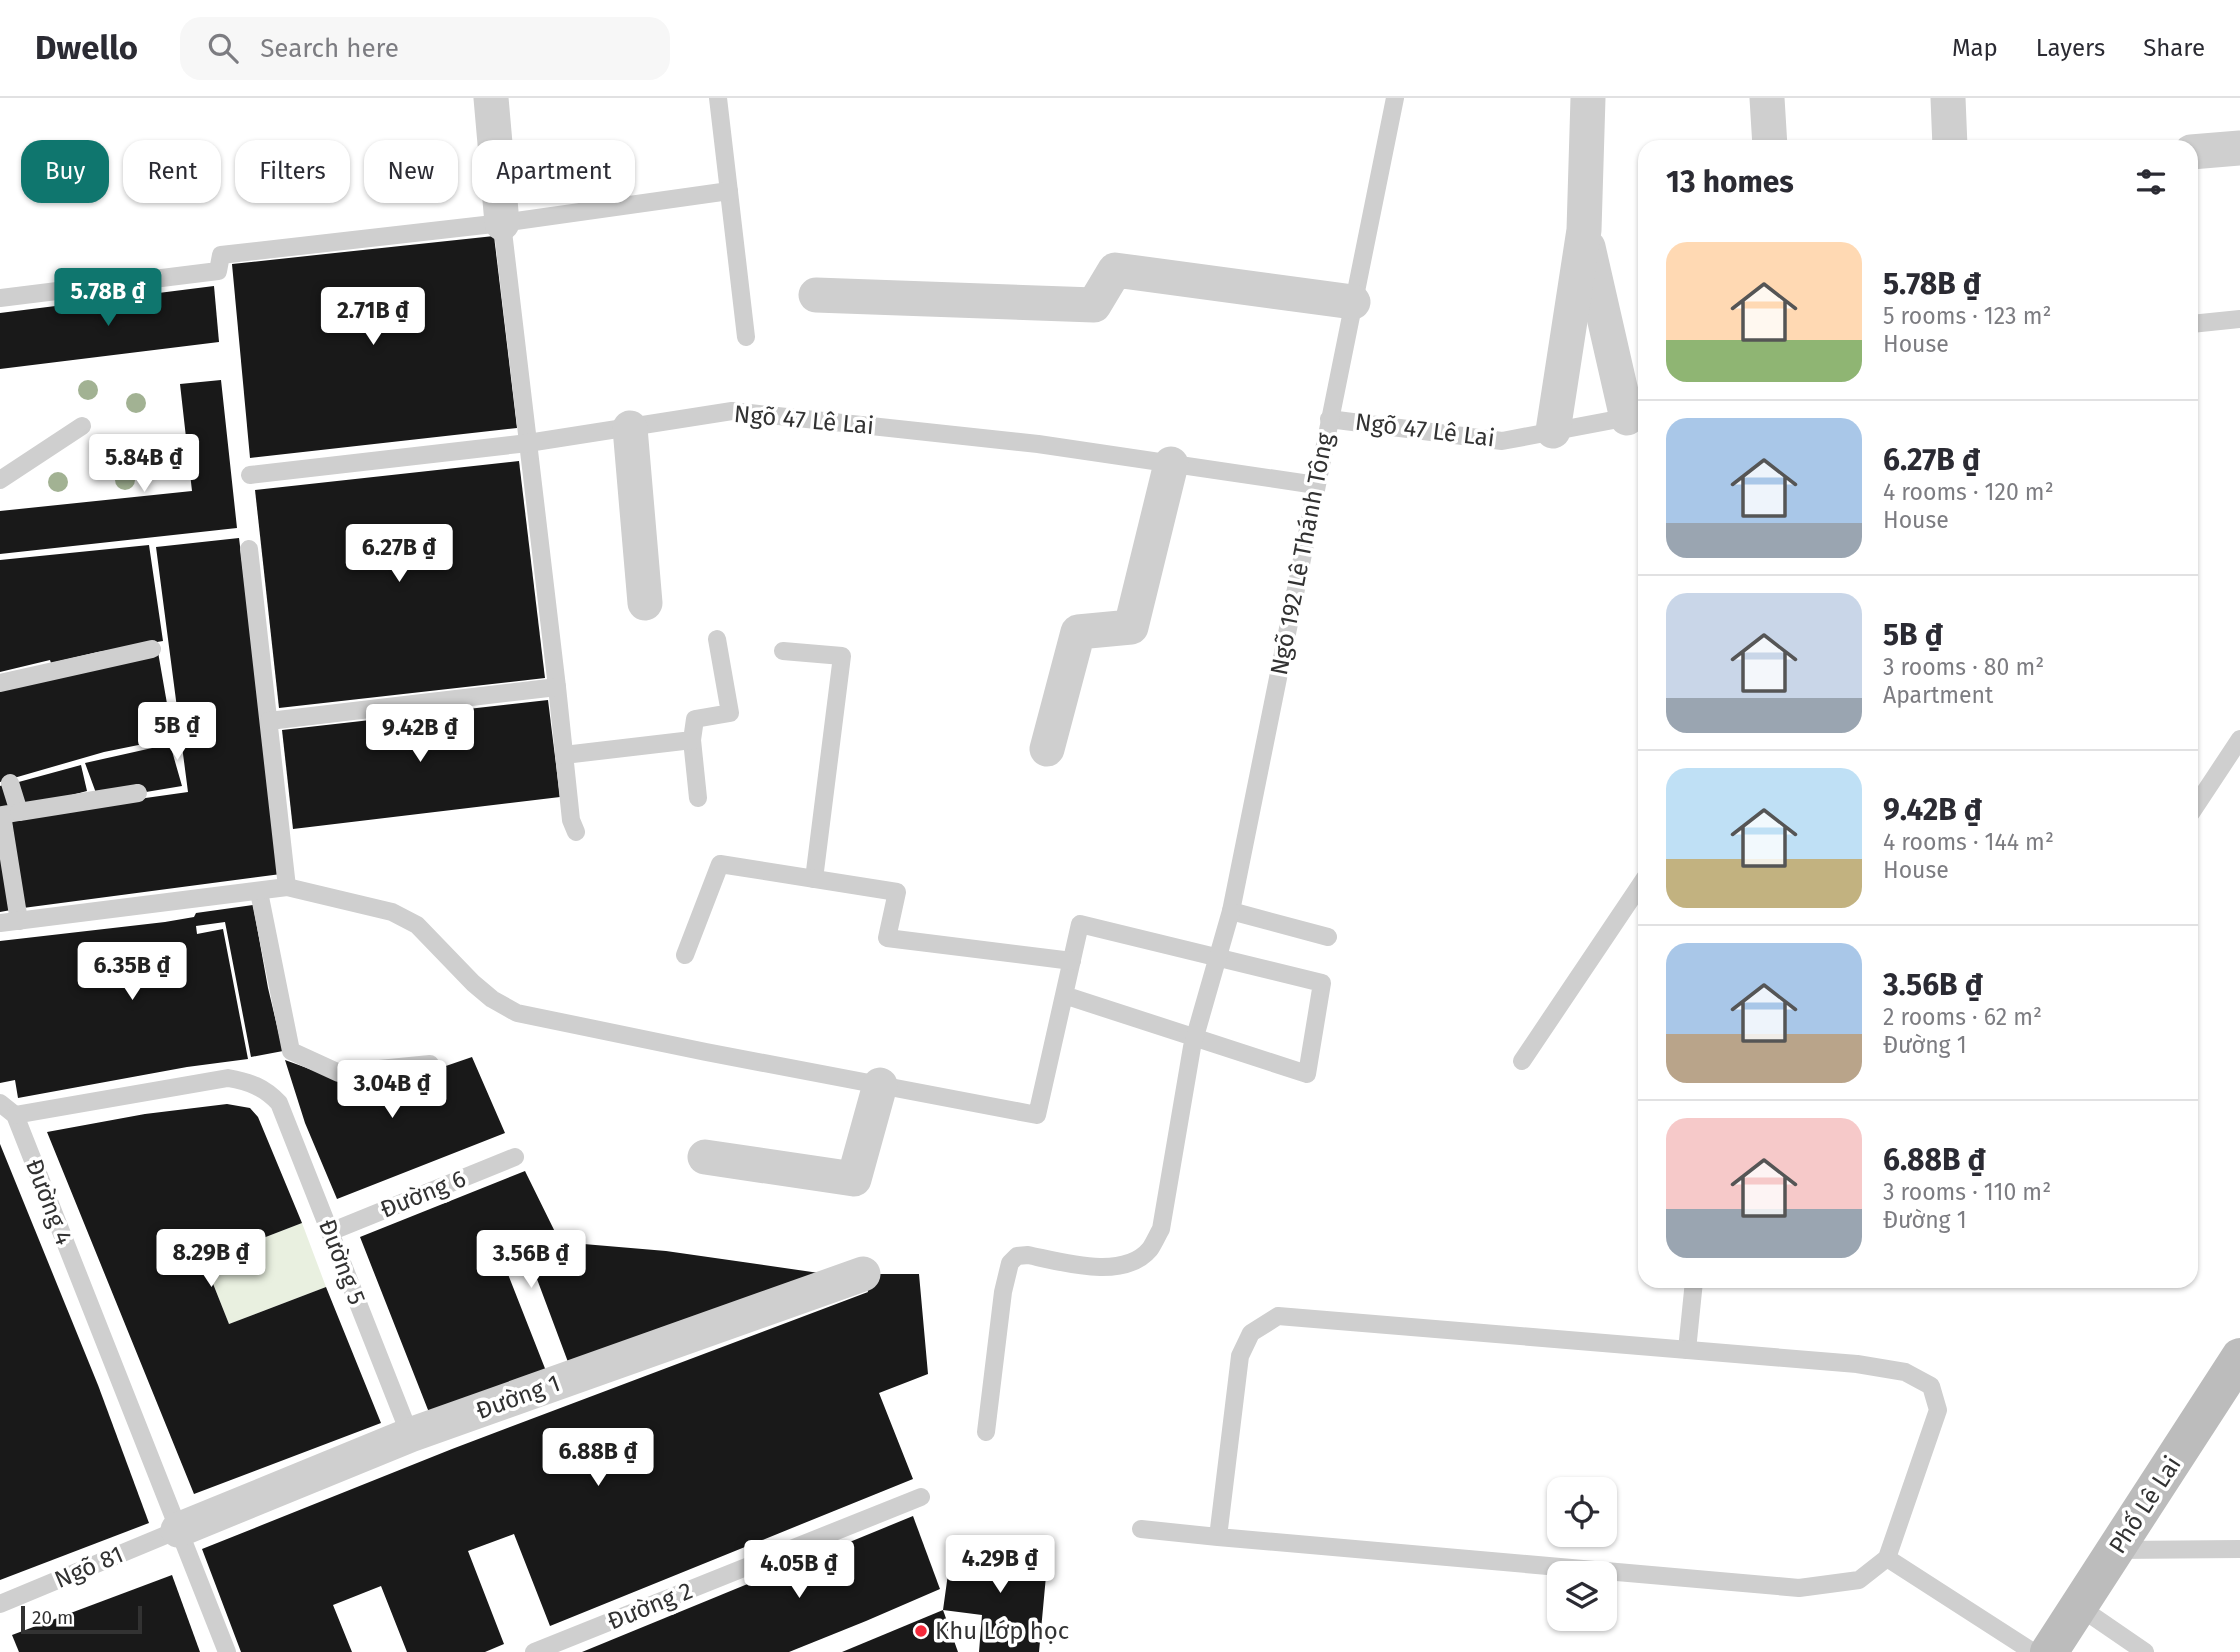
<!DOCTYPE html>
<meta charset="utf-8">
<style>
:root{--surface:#fff;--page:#f7f7f7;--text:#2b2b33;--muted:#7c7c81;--line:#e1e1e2;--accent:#0f766e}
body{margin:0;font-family:"Fira Sans",sans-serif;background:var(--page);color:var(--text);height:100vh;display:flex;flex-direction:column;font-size:26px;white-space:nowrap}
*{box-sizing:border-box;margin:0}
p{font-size:23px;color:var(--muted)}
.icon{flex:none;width:38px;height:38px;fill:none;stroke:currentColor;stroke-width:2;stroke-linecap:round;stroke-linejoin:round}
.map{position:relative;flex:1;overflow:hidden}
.panel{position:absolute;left:1638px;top:42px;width:560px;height:1148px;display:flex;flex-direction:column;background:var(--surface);border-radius:21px;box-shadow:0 2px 5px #0004}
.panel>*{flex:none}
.top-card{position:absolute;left:21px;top:42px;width:665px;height:63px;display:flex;gap:14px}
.buttons{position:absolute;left:1547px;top:1379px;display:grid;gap:14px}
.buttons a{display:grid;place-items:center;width:70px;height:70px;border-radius:14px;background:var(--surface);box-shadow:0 2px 5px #0004;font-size:35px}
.scale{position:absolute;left:21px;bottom:18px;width:121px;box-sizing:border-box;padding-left:7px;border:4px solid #323232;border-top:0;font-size:19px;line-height:24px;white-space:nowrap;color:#323232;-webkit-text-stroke:5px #fff;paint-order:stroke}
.price{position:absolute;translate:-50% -60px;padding:0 16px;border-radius:7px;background:#fff;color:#222;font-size:23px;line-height:46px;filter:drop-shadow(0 2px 4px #0008)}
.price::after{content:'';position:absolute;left:50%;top:42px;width:21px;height:16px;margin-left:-10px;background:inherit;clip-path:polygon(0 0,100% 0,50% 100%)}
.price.selected{background:var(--accent);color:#fff}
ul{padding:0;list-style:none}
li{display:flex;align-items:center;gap:21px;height:175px;padding:0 28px}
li+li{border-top:2px solid var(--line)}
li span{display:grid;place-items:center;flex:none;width:196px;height:140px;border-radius:21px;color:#555}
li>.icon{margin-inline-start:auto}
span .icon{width:84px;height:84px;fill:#fffc;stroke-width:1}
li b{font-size:30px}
h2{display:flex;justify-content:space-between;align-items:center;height:84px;padding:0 28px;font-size:30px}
.chip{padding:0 24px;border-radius:21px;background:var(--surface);box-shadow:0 2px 5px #0004;font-size:24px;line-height:63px}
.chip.selected{background:var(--accent);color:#fff}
header{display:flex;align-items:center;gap:42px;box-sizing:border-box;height:98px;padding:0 35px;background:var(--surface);border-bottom:2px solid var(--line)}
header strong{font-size:33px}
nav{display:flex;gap:38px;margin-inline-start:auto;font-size:24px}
.search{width:490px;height:63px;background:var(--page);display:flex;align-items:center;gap:18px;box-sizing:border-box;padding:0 24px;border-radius:21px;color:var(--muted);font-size:26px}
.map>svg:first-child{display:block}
.green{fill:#e9f0e0}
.building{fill:#191919}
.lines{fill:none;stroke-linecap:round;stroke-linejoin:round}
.lane{stroke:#cfcfcf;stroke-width:18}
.street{stroke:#cfcfcf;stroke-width:35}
.secondary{stroke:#bcbcbc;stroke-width:38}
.tree{fill:#a2b293}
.poi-dot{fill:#f42a3b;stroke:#fff;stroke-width:2.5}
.labels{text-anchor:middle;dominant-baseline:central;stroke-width:7;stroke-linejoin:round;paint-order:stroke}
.street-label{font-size:24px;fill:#323232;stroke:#fff}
.poi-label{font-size:24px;fill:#323232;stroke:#fff;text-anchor:start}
</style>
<header>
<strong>Dwello</strong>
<div class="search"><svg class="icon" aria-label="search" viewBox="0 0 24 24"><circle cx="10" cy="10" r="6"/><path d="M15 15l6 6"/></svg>Search here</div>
<nav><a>Map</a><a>Layers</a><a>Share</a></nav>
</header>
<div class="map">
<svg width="2240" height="1554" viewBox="0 0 2240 1554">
<rect width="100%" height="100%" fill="#fff"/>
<polygon class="green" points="302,1125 326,1189 229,1226 204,1163"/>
<g class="building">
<polygon points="494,138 517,330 250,360 232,166"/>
<polygon points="214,188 219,244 0,271 0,215"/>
<polygon points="221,282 237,430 0,456 0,413 192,393 180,286"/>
<polygon points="519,363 545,580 279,610 255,392"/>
<polygon points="239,440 281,776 23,810 11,719 188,694 156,449"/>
<polygon points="149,447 163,543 98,554 51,565 50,562 0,574 0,462"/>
<polygon points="158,554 173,640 104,654 0,684 0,590"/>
<polygon points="548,602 560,699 293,731 282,632"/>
<polygon points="170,646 182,688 146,694 139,686 96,695 85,665"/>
<polygon points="81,667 87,693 22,710 15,685"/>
<polygon points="6,686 10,711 0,713 0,688"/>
<polygon points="0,754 11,812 0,814"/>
<polygon points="253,807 268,890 283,953 251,959 225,824 196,828 197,836 223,831 248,961 187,969 18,1000 15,982 0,985 0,843 165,824 194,819 196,815"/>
<polygon points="472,959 505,1035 337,1101 305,1025 285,962 337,981 440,970"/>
<polygon points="227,1006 250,1010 258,1019 302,1125 204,1163 229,1226 326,1189 381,1325 194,1396 47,1034 145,1016"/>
<polygon points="0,1046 98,1287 149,1425 0,1482"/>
<polygon points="525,1073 560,1144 666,1153 819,1175 568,1264 528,1157 504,1166 546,1273 430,1317 360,1139"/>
<polygon points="863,1176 919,1176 928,1276 879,1295 913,1381 550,1528 514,1436 468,1453 504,1546 485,1554 407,1554 381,1488 333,1507 352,1554 241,1554 202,1451 452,1351 868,1194"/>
<polygon points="913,1418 940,1491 866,1523 789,1554 582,1554"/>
<polygon points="952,1447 1048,1456 1039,1554 979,1554 982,1517 943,1512"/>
<polygon points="172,1477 200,1554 19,1554 12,1537"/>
<polygon points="943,1512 958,1554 842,1554"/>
</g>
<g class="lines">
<g class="lane">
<polyline points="718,0 746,239"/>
<polyline points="502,125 557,589 571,722 576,734"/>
<polyline points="0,200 218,173 221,157 502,125 729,93"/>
<polyline points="2191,226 2240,221"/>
<polyline points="1329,321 1502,343 1645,316"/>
<polyline points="250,377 528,345 732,313 1038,346 1316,387"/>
<polyline points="0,382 82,328"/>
<polyline points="249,451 287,789"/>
<polyline points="783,553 842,558 814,781"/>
<polyline points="0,585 152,551"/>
<polyline points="269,623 557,589"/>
<polyline points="692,642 698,700"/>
<polyline points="564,657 692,642 695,621 730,615 717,541"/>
<polyline points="10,685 19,714 2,717 19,823"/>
<polyline points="19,714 138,695"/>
<polyline points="2191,715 2240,641"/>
<polyline points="259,794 291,953 339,975 430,966"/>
<polyline points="0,825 287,789 392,814 417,827 473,885 492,901 517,915 706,954 1037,1017 1080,826 1322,885 1307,976 1064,897"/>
<polyline points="1328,839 1231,813 1395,0"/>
<polyline points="685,857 720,766 897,794 887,840 1072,863"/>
<polyline points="1522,963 1645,780"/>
<polyline points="0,1005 15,1017 227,1554"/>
<path d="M15,1017L228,980C250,984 264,989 279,1005L410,1337"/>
<polyline points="330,1134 515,1059"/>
<polyline points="1687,1252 1694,1183"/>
<path d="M986,1334L1003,1194L1010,1165L1017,1158L1028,1157C1062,1164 1124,1183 1150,1151C1154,1145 1157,1138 1161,1131L1192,949L1231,813"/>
<polyline points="1141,1431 1218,1439 1799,1490 1859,1482 1887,1460 1938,1312 1931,1288 1905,1274 1857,1266 1278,1218 1251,1235 1240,1258 1218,1439"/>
<polyline points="2115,1452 2240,1451"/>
<polyline points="1887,1460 2033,1554"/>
<polyline points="0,1506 178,1432"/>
<polyline points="2078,1508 2145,1554"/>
<polyline points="534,1554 921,1399"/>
</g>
<g class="street">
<polyline points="491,0 502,125"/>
<polyline points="1767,0 1770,49"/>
<polyline points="1948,0 1950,49"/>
<polyline points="2191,54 2240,50"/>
<polyline points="1588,149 1627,320"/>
<polyline points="816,197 1094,207 1115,172 1353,204"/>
<polyline points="630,330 645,505"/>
<polyline points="1553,333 1584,132 1588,0"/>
<polyline points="1047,651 1078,534 1131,529 1171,366"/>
<polyline points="705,1059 854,1081 880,987"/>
<polyline points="178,1432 410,1337 863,1176"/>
</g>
<polyline class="secondary" points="2049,1554 2240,1259"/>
</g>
<g class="tree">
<circle cx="88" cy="292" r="10"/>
<circle cx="136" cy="305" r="10"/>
<circle cx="165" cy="363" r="10"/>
<circle cx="125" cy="382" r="10"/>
<circle cx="58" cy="384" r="10"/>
</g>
<circle class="poi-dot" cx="921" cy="1533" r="7"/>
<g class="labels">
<g class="street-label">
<text transform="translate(804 322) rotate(5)">Ngõ 47 Lê Lai</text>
<text transform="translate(1425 332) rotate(7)">Ngõ 47 Lê Lai</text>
<text transform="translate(1302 456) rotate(-79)">Ngõ 192 Lê Thánh Tông</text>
<text transform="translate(423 1096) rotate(-22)">Đường 6</text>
<text transform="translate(49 1104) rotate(69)">Đường 4</text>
<text transform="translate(342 1164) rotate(69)">Đường 5</text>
<text transform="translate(518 1299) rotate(-20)">Đường 1</text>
<text transform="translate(2145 1407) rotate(-57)">Phố Lê Lai</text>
<text transform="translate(89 1469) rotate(-23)">Ngõ 81</text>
<text transform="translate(650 1508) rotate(-22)">Đường 2</text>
</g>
<g class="poi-label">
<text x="935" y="1533">Khu Lớp học</text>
</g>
</g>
</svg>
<div class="buttons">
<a><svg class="icon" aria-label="locate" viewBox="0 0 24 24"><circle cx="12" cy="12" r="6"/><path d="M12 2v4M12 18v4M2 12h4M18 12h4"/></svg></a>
<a><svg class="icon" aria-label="layers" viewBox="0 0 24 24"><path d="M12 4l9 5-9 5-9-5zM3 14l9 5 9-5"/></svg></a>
</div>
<div class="scale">20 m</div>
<b class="price selected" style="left:108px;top:230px">5.78B ₫</b>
<b class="price" style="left:373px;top:249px">2.71B ₫</b>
<b class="price" style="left:144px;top:396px">5.84B ₫</b>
<b class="price" style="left:399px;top:486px">6.27B ₫</b>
<b class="price" style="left:177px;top:664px">5B ₫</b>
<b class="price" style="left:420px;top:666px">9.42B ₫</b>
<b class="price" style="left:132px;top:904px">6.35B ₫</b>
<b class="price" style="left:392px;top:1022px">3.04B ₫</b>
<b class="price" style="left:211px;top:1191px">8.29B ₫</b>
<b class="price" style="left:531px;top:1192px">3.56B ₫</b>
<b class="price" style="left:598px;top:1390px">6.88B ₫</b>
<b class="price" style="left:1000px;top:1497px">4.29B ₫</b>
<b class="price" style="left:799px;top:1502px">4.05B ₫</b>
<div class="top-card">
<a class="chip selected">Buy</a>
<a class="chip">Rent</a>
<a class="chip">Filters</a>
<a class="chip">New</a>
<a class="chip">Apartment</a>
</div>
<section class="panel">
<h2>13 homes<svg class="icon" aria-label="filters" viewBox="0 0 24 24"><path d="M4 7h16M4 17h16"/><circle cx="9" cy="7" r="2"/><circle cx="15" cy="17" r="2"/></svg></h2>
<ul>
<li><span style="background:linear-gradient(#ffd9b3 70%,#8fb573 0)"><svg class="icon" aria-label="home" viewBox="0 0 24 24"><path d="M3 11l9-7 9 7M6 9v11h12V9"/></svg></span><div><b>5.78B ₫</b><p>5 rooms · 123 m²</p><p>House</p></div></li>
<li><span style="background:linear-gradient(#a9c7e8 75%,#9aa5b1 0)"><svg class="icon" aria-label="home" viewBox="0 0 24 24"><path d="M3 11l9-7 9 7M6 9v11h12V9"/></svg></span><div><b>6.27B ₫</b><p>4 rooms · 120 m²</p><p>House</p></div></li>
<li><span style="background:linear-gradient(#c9d6e8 75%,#9aa5b1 0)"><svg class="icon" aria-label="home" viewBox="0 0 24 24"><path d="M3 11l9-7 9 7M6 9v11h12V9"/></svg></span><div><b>5B ₫</b><p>3 rooms · 80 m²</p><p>Apartment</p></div></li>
<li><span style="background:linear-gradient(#bfe0f5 65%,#c2b280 0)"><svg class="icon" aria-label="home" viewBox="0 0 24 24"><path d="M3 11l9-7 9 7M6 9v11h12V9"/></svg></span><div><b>9.42B ₫</b><p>4 rooms · 144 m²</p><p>House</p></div></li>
<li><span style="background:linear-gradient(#a9c7e8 65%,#b9a48a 0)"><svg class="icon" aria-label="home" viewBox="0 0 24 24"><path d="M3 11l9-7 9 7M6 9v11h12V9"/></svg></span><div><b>3.56B ₫</b><p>2 rooms · 62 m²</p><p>Đường 1</p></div></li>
<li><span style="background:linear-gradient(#f6c9c9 65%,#9aa5b1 0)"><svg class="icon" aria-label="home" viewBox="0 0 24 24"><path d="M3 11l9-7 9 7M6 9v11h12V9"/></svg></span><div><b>6.88B ₫</b><p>3 rooms · 110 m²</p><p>Đường 1</p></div></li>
</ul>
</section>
</div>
